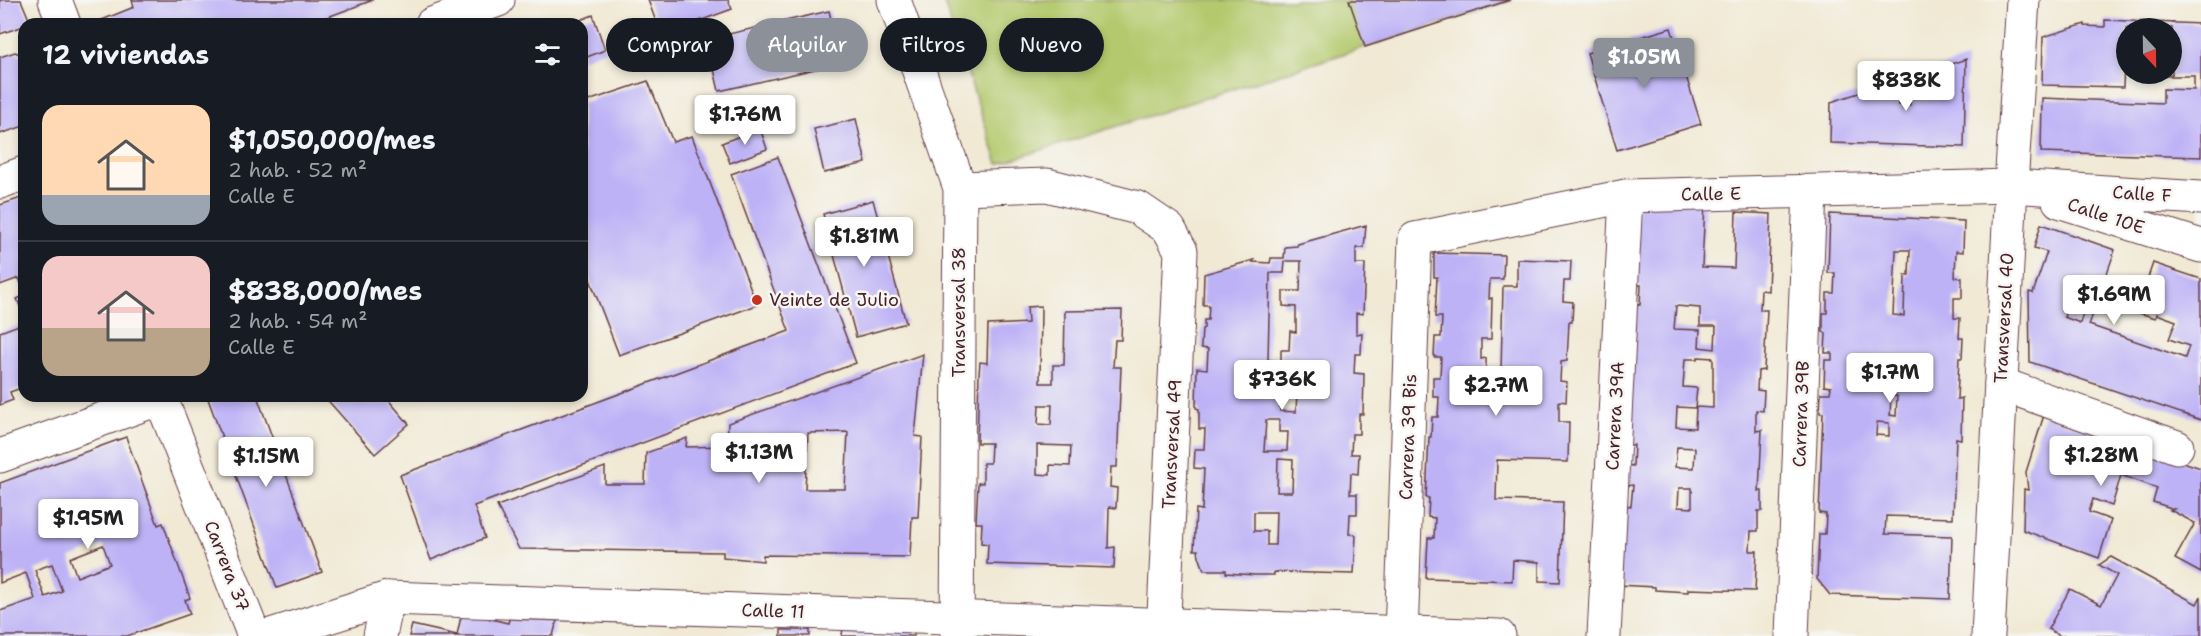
<!DOCTYPE html>
<html lang="es">
<meta charset="utf-8">
<style>
:root{--surface:#171b24;--page:#242831;--text:#f1f3f6;--muted:#9ea1a6;--line:#363941;--accent:#8c9099}
body{margin:0;font-family:"Shantell Sans",sans-serif;background:var(--page);color:var(--text);height:100vh;display:flex;flex-direction:column;font-size:22px;white-space:nowrap}
*{box-sizing:border-box;margin:0}
p{font-size:20px;color:var(--muted)}
.icon{flex:none;width:33px;height:33px;fill:none;stroke:currentColor;stroke-width:2;stroke-linecap:round;stroke-linejoin:round}
.map{position:relative;flex:1;overflow:hidden}
.side{position:absolute;left:18px;top:18px;width:570px;height:384px;display:flex;flex-direction:column;background:var(--surface);border-radius:18px;box-shadow:0 3px 9px #0003}
.side>*{flex:none}
.guide{position:absolute;left:606px;top:18px;width:570px;height:54px;display:flex;gap:12px}
.needle{width:39px;rotate:158deg}
.fabs{position:absolute;left:2116px;top:18px;display:grid;gap:12px}
.fabs a{display:grid;place-items:center;width:66px;height:66px;border-radius:50%;background:var(--surface);box-shadow:0 3px 9px #0003;font-size:30px}
.price{position:absolute;translate:-50% -51px;padding:0 14px;border-radius:6px;background:#fff;color:#222;font-size:20px;line-height:39px;filter:drop-shadow(0 2px 3px #0008)}
.price::after{content:'';position:absolute;left:50%;top:36px;width:18px;height:14px;margin-left:-9px;background:inherit;clip-path:polygon(0 0,100% 0,50% 100%)}
.price.current{background:var(--accent);color:#fff}
ul{padding:0;list-style:none}
li{display:flex;align-items:center;gap:18px;height:150px;padding:0 24px}
li+li{border-top:2px solid var(--line)}
li span{display:grid;place-items:center;flex:none;width:168px;height:120px;border-radius:18px;color:#555}
li>.icon{margin-inline-start:auto}
span .icon{width:72px;height:72px;fill:#fffc;stroke-width:1}
li b{font-size:26px}
h2{display:flex;justify-content:space-between;align-items:center;height:72px;padding:0 24px;font-size:26px}
.pill{padding:0 21px;border-radius:27px;background:var(--surface);box-shadow:0 3px 9px #0003;font-size:21px;line-height:54px}
.pill.current{background:var(--accent);color:#fff}
.map>svg:first-child{display:block}
.green{fill:#b4c96d;stroke:#7f744c;stroke-width:1.5}
.building{fill:#beb2f6;fill-rule:evenodd}
.lines{fill:none;stroke-linecap:round;stroke-linejoin:round}
.minor-casing{stroke:#633d44;stroke-width:35}
.minor{stroke:#fff;stroke-width:33}
.poi-dot{fill:#c8321e;stroke:#f6f6f2;stroke-width:2}
.labels{text-anchor:middle;dominant-baseline:central;stroke-width:5;stroke-linejoin:round;paint-order:stroke}
.street-label{font-size:18px;fill:#4a1f2b;stroke:#f6f6f2}
.poi-label{font-size:18px;fill:#4a1f2b;stroke:#f6f6f2;text-anchor:start}
</style>
<div class="map">
<svg width="2201" height="636" viewBox="0 0 2201 636">
<rect width="100%" height="100%" fill="#f6f6f2"/>
<filter id="ink" filterUnits="userSpaceOnUse"><feTurbulence type="fractalNoise" baseFrequency=".0167" numOctaves="2"/><feDisplacementMap in="SourceGraphic" scale="12" xChannelSelector="R" yChannelSelector="G"/><feConvolveMatrix kernelMatrix="1 2 1 2 8 2 1 2 1" color-interpolation-filters="sRGB"/></filter>
<filter id="wash" filterUnits="userSpaceOnUse"><feTurbulence type="fractalNoise" baseFrequency=".008" numOctaves="4" result="noise"/><feDisplacementMap in="SourceGraphic" scale="24" xChannelSelector="R" yChannelSelector="G"/><feGaussianBlur stdDeviation="1.35" result="paint"/><feColorMatrix in="noise" values="0 0 0 0 0 0 0 0 0 0 0 0 0 0 0 0 0 1.4 0 .05"/><feComposite in="paint" operator="in"/></filter>
<g filter="url(#wash)">
<rect width="100%" height="100%" fill="#f1e9d4"/>
<polygon class="green" points="943,0 1512,0 998,164"/>
<g id="blocks">
<g class="building">
<polygon points="0,0 21,0 31,24 24,24 24,26 0,34"/>
<polygon points="132,0 373,0 309,24 92,24 134,7"/>
<polygon points="648,0 728,0 732,9 661,35"/>
<polygon points="1349,0 1510,0 1365,47"/>
<polygon points="829,11 842,63 719,91 707,39"/>
<polygon points="593,15 605,50 582,59 582,24 570,24"/>
<polygon points="2105,20 2201,24 2201,157 2041,152 2042,98 2163,103 2163,89 2194,90 2194,76 2164,76 2164,74 2172,74 2172,28 2127,28 2127,64 2124,64 2123,87 2042,85 2043,37 2085,24 2085,26 2105,27"/>
<polygon points="1671,28 1701,124 1617,150 1587,53"/>
<polygon points="15,52 24,56 24,126 0,134 0,57"/>
<polygon points="1966,59 1964,147 1830,143 1831,102 1898,80 1898,105 1910,105 1911,77"/>
<polygon points="648,81 673,142 692,136 757,305 619,355 582,259 582,103"/>
<polygon points="856,119 866,163 824,173 814,129"/>
<polygon points="760,128 767,149 730,163 722,143"/>
<polygon points="778,157 856,363 474,506 485,538 431,560 400,475 789,331 731,174"/>
<polygon points="24,197 24,291 19,278 0,285 0,205"/>
<polygon points="873,200 906,323 856,337 823,214"/>
<path d="M1638,201L1705,204L1702,267L1734,268L1736,212L1771,214L1768,291L1761,290L1760,310H1767L1764,370L1758,371L1757,390L1764,391L1763,411L1756,410V431L1762,430L1759,491H1762V511H1758V531H1751L1750,551H1757L1755,591L1688,589V592L1655,590V587L1618,585L1621,505L1631,506L1633,485L1625,486L1627,465L1633,466L1634,445H1627L1633,304L1640,305L1641,285H1634ZM1676,306L1700,308V326H1716L1715,349L1699,347L1700,330L1674,329ZM1698,357L1713,358V408L1696,407L1695,428L1676,427L1677,407L1695,408L1697,388L1683,387L1685,359H1698ZM1677,447L1695,448L1694,468L1675,467ZM1679,488H1692V508L1678,507Z"/>
<path d="M1830,214L1964,221L1963,252L1956,251L1955,277L1962,278V298H1954V318H1960L1959,338H1963L1962,358H1959L1957,399L1962,398L1961,439L1956,438L1953,518L1886,516L1885,534L1952,536L1950,599L1830,595L1817,579L1819,534H1825L1826,514L1819,513L1823,413H1820L1821,393H1830L1831,387L1824,386L1825,360H1832V353H1825L1826,333L1823,332V313H1827V293H1834L1835,273H1828ZM1896,250H1910L1909,275H1905L1904,316L1893,315ZM1891,396H1897L1896,416L1890,415ZM1877,422L1889,423V436L1876,435Z"/>
<path d="M2041,224L2115,250L2089,325L2185,358L2189,346L2169,339L2176,321L2157,314L2156,318L2136,312L2153,263L2201,279V420L2030,362L2029,292L2033,293L2047,252L2034,248ZM2068,305L2084,310L2080,323L2064,317Z"/>
<path d="M1366,225L1364,248H1356V264H1365L1363,314L1356,313V334L1362,333L1361,354H1355L1354,373L1364,374L1363,414H1359V434H1352L1351,454H1359L1358,474L1351,473L1350,494H1357V514H1350L1349,534L1356,535L1354,574L1274,572V575H1255L1226,573V570H1204L1199,556L1198,550H1194L1196,509L1202,510L1204,469L1194,468L1195,449H1204L1205,429H1199V409L1196,408L1197,368L1207,369L1208,349L1201,348V346L1202,329L1204,328V320H1208L1209,305H1203L1204,274L1254,260L1253,262L1270,263L1271,258H1284L1285,247L1297,246L1298,244ZM1285,261H1301L1300,291H1283V306L1296,307V332L1290,331L1289,350H1281V361L1268,360L1270,273H1284ZM1267,371H1281L1280,392H1297L1296,412L1280,411V398H1266ZM1266,420H1279V432H1288L1287,451H1264ZM1278,459L1293,460L1292,492H1277ZM1254,512H1276L1275,545H1267V531H1254Z"/>
<polygon points="1434,253 1504,255 1503,279 1490,279 1489,299 1492,298 1491,339 1481,339 1481,359 1486,358 1486,370 1501,371 1503,286 1517,286 1517,259 1571,261 1570,281 1564,281 1563,301 1573,302 1572,322 1569,322 1567,361 1561,362 1560,381 1567,382 1566,402 1559,401 1559,422 1569,422 1568,462 1497,460 1496,500 1563,502 1560,582 1539,581 1539,562 1513,560 1512,581 1426,578 1428,538 1434,538 1435,518 1428,517 1429,498 1426,498 1429,437 1431,437 1432,417 1438,417 1439,397 1433,397 1433,377 1440,377 1441,357 1434,357 1435,337 1441,337 1442,317 1435,317 1437,277 1434,277"/>
<polygon points="24,296 24,316 17,299"/>
<path d="M1041,306L1040,383H1053V365H1064L1065,311L1122,310L1121,340H1115L1113,367H1121L1117,467H1111L1110,487L1117,488L1116,508L1109,507L1108,548L1115,547L1114,568L987,564L988,544L981,543L982,523H976L978,483H983V463H990L991,443H977L979,374L980,362L987,363L988,325L1028,323L1027,307ZM1039,405H1052L1051,425L1038,424ZM1037,445L1071,446L1070,466L1050,465V475L1037,474Z"/>
<polygon points="24,323 24,387 10,392 13,400 0,405 0,332"/>
<path d="M923,354L915,436L922,437L918,517H912L910,557L763,555V561L723,557V552L519,549L497,506L605,467V484H645L646,453L687,438L686,447L727,446L728,423ZM848,432L845,489H805L808,433Z"/>
<polygon points="216,396 257,396 322,572 277,588 208,399"/>
<polygon points="324,396 385,396 409,424 375,454"/>
<polygon points="2044,415 2201,468 2201,573 2175,559 2195,523 2170,510 2174,509 2153,502 2157,488 2121,475 2112,506 2093,499 2089,512 2111,520 2099,558 2023,530 2024,489 2028,490 2026,472"/>
<path d="M126,437L158,525L163,523L190,598L185,600L190,614L127,636H0V611L35,599L26,573L0,583V483ZM103,545L110,564L77,577L70,558ZM52,564L62,591L45,597L35,570Z"/>
<polygon points="2111,557 2197,604 2201,596 2201,636 2060,636 2048,629 2070,589 2101,605 2117,575 2099,565"/>
<polygon points="462,612 508,623 511,612 558,616 553,636 409,636 412,625 457,635"/>
<polygon points="843,626 915,627 914,636 842,636"/>
<rect x="781" y="630" width="29" height="6"/>
</g>
</g>
</g>
<g filter="url(#ink)">
<use href="#blocks" fill-opacity="0" stroke="#633d44" stroke-width="1.5"/>
<g class="lines">
<defs>
<g id="minor">
<polyline points="55,0 64,24"/>
<polyline points="894,0 960,188 957,636"/>
<polyline points="432,24 498,0"/>
<polyline points="0,182 24,173"/>
<polyline points="960,188 1047,185 1138,208 1169,229 1181,251 1163,636"/>
<polyline points="2059,201 2201,246"/>
<polyline points="2001,384 2177,447"/>
<polyline points="160,396 254,636"/>
<polyline points="0,456 161,398"/>
<polyline points="268,636 388,598 1499,636"/>
<polyline points="380,636 388,598"/>
<polyline points="1401,636 1415,239 1626,196 2011,186 2201,198"/>
<polyline points="1604,636 1626,196"/>
<polyline points="1792,636 1810,192"/>
<polyline points="1988,636 2011,186 2023,0"/>
</g>
</defs>
<use href="#minor" class="minor-casing"/>
<use href="#minor" class="minor"/>
</g>
</g>
<circle class="poi-dot" cx="757" cy="300" r="6"/>
<g class="labels">
<g class="street-label">
<text transform="translate(1711 194) rotate(-1)">Calle E</text>
<text transform="translate(2142 194) rotate(4)">Calle F</text>
<text transform="translate(2106 216) rotate(18)">Calle 10E</text>
<text transform="translate(959 312) rotate(-90)">Transversal 38</text>
<text transform="translate(2004 318) rotate(-87)">Transversal 40</text>
<text transform="translate(1801 414) rotate(-88)">Carrera 39B</text>
<text transform="translate(1615 416) rotate(-87)">Carrera 39A</text>
<text transform="translate(1408 437) rotate(-88)">Carrera 39 Bis</text>
<text transform="translate(1172 444) rotate(-87)">Transversal 49</text>
<text transform="translate(227 566) rotate(69)">Carrera 37</text>
<text transform="translate(773 611) rotate(2)">Calle 11</text>
</g>
<g class="poi-label">
<text x="769" y="300">Veinte de Julio</text>
</g>
</g>
</svg>
<div class="fabs">
<a><svg class="needle" viewBox="-14 -14 28 28"><path d="M0-13l5 13h-10z" fill="#e53935"/><path d="M0 13l5-13h-10z" fill="#9ea1a6"/></svg></a>
</div>
<b class="price current" style="left:1644px;top:89px">$1.05M</b>
<b class="price" style="left:1906px;top:112px">$838K</b>
<b class="price" style="left:745px;top:146px">$1.76M</b>
<b class="price" style="left:864px;top:268px">$1.81M</b>
<b class="price" style="left:2114px;top:326px">$1.69M</b>
<b class="price" style="left:1890px;top:404px">$1.7M</b>
<b class="price" style="left:1282px;top:411px">$736K</b>
<b class="price" style="left:1496px;top:417px">$2.7M</b>
<b class="price" style="left:759px;top:484px">$1.13M</b>
<b class="price" style="left:2101px;top:487px">$1.28M</b>
<b class="price" style="left:266px;top:488px">$1.15M</b>
<b class="price" style="left:88px;top:550px">$1.95M</b>
<div class="guide">
<a class="pill">Comprar</a>
<a class="pill current">Alquilar</a>
<a class="pill">Filtros</a>
<a class="pill">Nuevo</a>
</div>
<section class="side">
<h2>12 viviendas<svg class="icon" aria-label="filters" viewBox="0 0 24 24"><path d="M4 7h16M4 17h16"/><circle cx="9" cy="7" r="2"/><circle cx="15" cy="17" r="2"/></svg></h2>
<ul>
<li><span style="background:linear-gradient(#ffd9b3 75%,#9aa5b1 0)"><svg class="icon" aria-label="home" viewBox="0 0 24 24"><path d="M3 11l9-7 9 7M6 9v11h12V9"/></svg></span><div><b>$1,050,000/mes</b><p>2 hab. · 52 m²</p><p>Calle E</p></div></li>
<li><span style="background:linear-gradient(#f6c9c9 60%,#b9a48a 0)"><svg class="icon" aria-label="home" viewBox="0 0 24 24"><path d="M3 11l9-7 9 7M6 9v11h12V9"/></svg></span><div><b>$838,000/mes</b><p>2 hab. · 54 m²</p><p>Calle E</p></div></li>
</ul>
</section>
</div>
